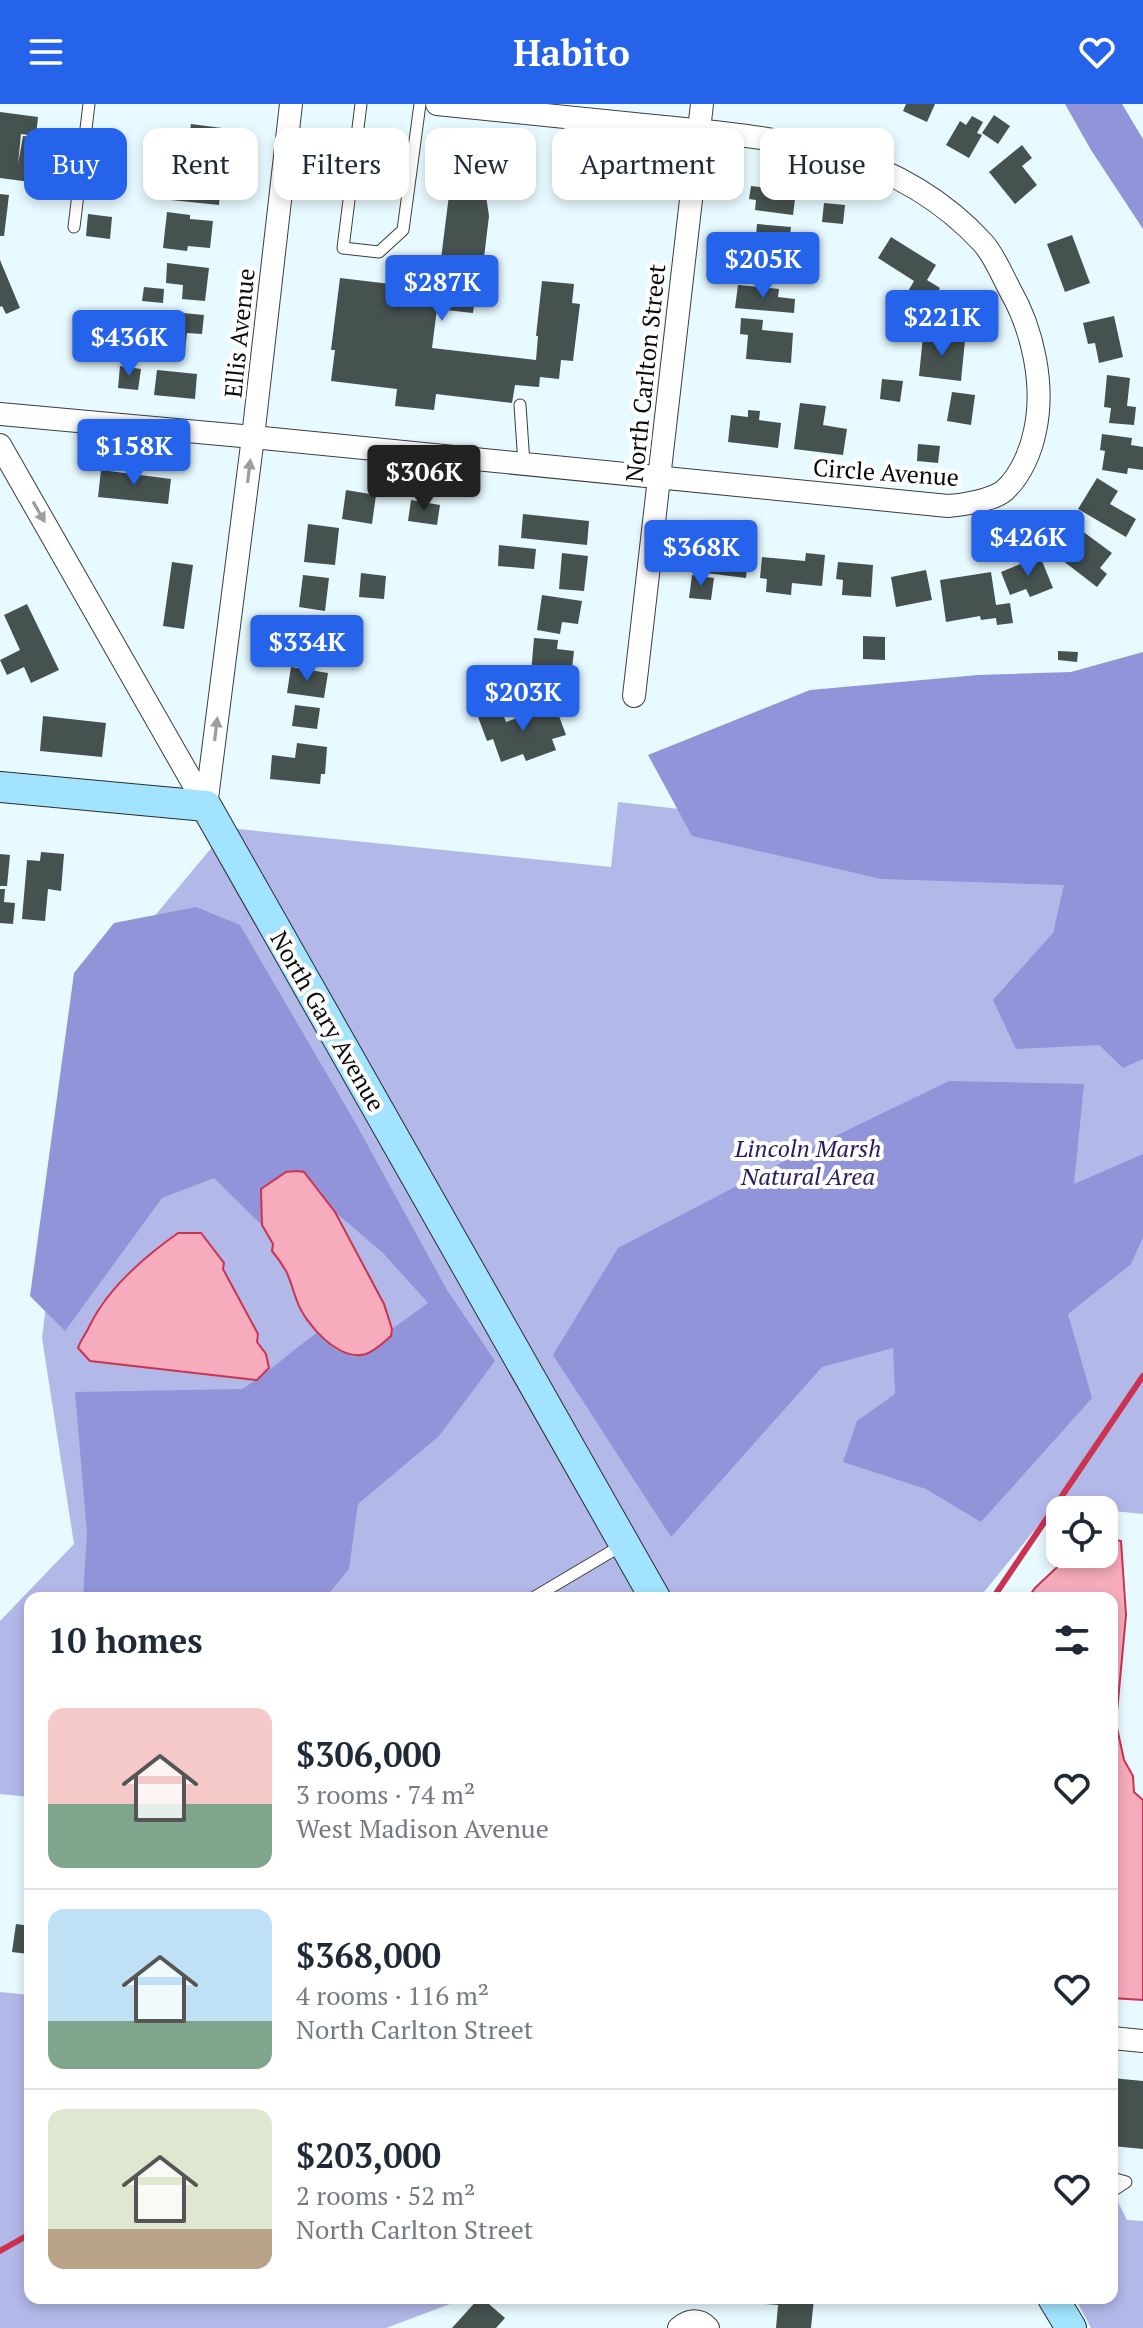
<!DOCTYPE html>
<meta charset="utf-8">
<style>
:root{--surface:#fff;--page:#f2f2f3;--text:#1f2937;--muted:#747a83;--line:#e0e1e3;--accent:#2563eb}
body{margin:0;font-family:"PT Serif",serif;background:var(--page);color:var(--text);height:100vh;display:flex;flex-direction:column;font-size:30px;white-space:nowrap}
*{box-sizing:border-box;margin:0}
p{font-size:26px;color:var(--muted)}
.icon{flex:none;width:44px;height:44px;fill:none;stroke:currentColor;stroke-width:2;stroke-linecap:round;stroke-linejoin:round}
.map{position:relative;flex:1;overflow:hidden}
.side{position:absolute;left:24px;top:1488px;width:1094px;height:712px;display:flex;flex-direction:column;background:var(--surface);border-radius:16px;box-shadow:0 4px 12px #0003}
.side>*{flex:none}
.hud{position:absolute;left:24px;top:24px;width:1096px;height:72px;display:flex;gap:16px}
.fabs{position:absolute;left:1046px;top:1392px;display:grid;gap:16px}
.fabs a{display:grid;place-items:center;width:72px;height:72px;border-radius:16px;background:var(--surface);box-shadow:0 4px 12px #0003;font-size:40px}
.price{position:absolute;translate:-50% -68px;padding:0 18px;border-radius:8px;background:var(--accent);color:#fff;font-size:26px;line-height:52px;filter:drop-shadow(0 2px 4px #0008)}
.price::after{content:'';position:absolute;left:50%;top:48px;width:24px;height:18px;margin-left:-12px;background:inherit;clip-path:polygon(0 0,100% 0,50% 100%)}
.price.on{background:#222;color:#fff}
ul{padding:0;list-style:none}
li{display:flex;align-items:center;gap:24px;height:200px;padding:0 24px}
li+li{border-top:2px solid var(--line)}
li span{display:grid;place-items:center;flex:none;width:224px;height:160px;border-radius:16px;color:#555}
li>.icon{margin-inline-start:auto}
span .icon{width:96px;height:96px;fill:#fffc;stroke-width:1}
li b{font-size:34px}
h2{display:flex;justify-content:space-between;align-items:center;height:96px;padding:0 24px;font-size:34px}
.pill{padding:0 28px;border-radius:16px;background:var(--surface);box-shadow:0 4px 12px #0003;font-size:28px;line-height:72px}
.pill.on{background:var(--accent);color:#fff}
header{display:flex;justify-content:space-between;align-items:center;height:104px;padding:0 24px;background:var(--accent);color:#fff;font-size:36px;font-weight:600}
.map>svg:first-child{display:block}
.green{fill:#b2b8e8}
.forest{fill:#9194d8}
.water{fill:#f6acbc;stroke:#cc3350;stroke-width:2}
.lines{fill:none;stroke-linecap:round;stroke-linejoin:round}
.stream{stroke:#cc3350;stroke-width:6}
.building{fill:#465250}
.lane-casing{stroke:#3d3d3d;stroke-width:13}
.street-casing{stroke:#3d3d3d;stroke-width:24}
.secondary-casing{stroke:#2c2c2c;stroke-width:32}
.lane{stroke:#fff;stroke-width:11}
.street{stroke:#fff;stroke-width:22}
.secondary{stroke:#a2e3ff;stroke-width:30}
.oneway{fill:#9d9d9d}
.labels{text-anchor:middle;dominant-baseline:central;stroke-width:8;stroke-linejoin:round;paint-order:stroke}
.street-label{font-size:24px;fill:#0a0a0a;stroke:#fff}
.park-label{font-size:24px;font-style:italic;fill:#2a1c60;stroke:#fff}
</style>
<header><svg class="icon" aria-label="menu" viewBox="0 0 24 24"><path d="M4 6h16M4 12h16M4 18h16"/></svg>Habito<svg class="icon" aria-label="heart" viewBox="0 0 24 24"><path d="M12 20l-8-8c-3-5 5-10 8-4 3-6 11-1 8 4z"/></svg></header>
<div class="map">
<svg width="1143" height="2224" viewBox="0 0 1143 2224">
<rect width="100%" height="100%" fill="#e7faff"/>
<g class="green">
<polygon points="618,698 1143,758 1143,1410 1055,1401 979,1494 30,1494 30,1693 0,1690 0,1517 74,1440 42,1234 76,958 127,845 228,724 611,763"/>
<polygon points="0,1888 30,1891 30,2194 466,2194 386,2224 0,2224"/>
<polygon points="1112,2086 1127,2116 1143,2117 1143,2224 1091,2224 1075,2194 1112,2194"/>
</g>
<g class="forest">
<polygon points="1065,0 1122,0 1143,35 1143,125 1091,46"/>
<polygon points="1143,548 1143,955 1123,964 1099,941 1016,945 993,896 1053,829 1064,781 882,775 692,732 648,651 810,586 978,571 1071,568"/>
<path d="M196,803L240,821L356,1020L447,1186L495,1257L439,1332L358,1400L349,1465L325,1494H83L87,1429L75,1288L242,1285C268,1269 293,1246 318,1228L336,1246L353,1252L391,1232L392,1225L428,1199L383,1149L335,1108L304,1068H286L262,1085V1121L214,1074L162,1094L65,1227L30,1192L74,869L114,819Z"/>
<polygon points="949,977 1084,980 1074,1080 1143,1050 1143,1133 1131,1160 1068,1210 1092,1294 981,1418 926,1385 843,1358 857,1317 895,1290 893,1244 822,1263 671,1433 553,1251 618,1144 794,1052"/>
</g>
<g class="water">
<path d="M297,1067L304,1068L335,1108L384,1200L392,1225L391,1232C384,1238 375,1247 366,1250C339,1258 305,1220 297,1197C293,1187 291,1177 286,1167C282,1160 277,1153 272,1147L273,1140L262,1121L261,1085L286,1068Z"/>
<path d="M178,1129H201L224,1159L223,1165L258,1230L257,1238L266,1250L269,1264L257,1276L90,1257L78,1244C81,1235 86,1230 90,1221C108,1184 144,1153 178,1129Z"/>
<polygon points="1104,1433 1121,1437 1126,1511 1116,1619 1124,1656 1133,1672 1134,1688 1143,1696 1143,1896 1112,1894 1112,1494 1028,1494 1035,1484 1071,1450 1104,1450"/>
</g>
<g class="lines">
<g class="stream">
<polyline points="993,1494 1143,1272"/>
<polyline points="0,2147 30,2130"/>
</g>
</g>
<g class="building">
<polygon points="906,0 935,0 927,18 903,7"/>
<polygon points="0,8 38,13 36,32 21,30 18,60 23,32 34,33 32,46 43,48 38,79 0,74"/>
<polygon points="994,11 1010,22 998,40 982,29"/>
<polygon points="972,12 983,18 977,29 982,31 969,54 946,41 960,17 966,21"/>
<polygon points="191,20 222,24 219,53 208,52 208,49 156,43 157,24 190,27"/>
<polygon points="1022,41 1032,54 1022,62 1037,81 1015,100 989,68"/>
<polygon points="99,55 124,57 123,75 98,73"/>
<polygon points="163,68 221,74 219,101 161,95"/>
<polygon points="457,82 485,85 489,112 481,179 477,180 473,209 437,205 432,244 536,256 538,232 536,232 542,177 574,180 572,199 580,200 573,257 561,256 559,275 540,273 539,283 515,281 512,299 436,290 434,306 395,302 397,285 331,277 335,246 331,246 340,174 399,181 395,158 425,154 441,155 449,91 456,90"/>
<polygon points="751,82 796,87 793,111 755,106 756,96 749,95"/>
<polygon points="0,90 9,91 4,132 0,132"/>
<polygon points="824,99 845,101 843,120 822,118"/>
<polygon points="167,108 190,111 190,115 213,117 210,144 188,142 187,147 163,144"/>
<polygon points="88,110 112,113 110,135 86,132"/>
<polygon points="757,120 791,123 788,148 799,149 798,164 744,159 745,143 755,144"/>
<polygon points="1072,131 1090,179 1065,188 1047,140"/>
<polygon points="891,133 936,161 927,176 940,184 928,203 907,189 914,177 878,154"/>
<polygon points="0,156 20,204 6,210 2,202 0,203"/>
<polygon points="167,159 209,164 205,197 182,195 183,181 166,179"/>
<polygon points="738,181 779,185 778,193 795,195 794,209 735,204"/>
<polygon points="144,183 164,185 163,199 142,197"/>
<polygon points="162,207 204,211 202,230 187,229 185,247 151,243 153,228 160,229"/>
<polygon points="1114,212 1123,253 1099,259 1095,239 1088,240 1083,219"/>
<polygon points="741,214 763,216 762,226 793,229 791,259 746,255 748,231 740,230"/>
<polygon points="923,232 965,236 961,277 919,272"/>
<polygon points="120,262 141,265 138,286 118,284"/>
<polygon points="157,266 197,270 195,295 154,291"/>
<polygon points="1107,271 1130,274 1127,302 1136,303 1134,321 1109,319 1111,304 1104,303"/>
<polygon points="882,275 903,277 900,298 880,295"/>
<polygon points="952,288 975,291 971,321 947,317"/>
<polygon points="800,299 826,302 823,321 847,325 843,351 794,345"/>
<polygon points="748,306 760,307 759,316 781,319 778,344 728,338 731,311 748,313"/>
<polygon points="1102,330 1132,334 1131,341 1143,343 1143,366 1128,364 1127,370 1102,366 1105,347 1100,346"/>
<polygon points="918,340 940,342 938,359 917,357"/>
<polygon points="101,366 171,375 168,400 98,393"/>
<polygon points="1097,374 1118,387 1110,400 1136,415 1126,433 1078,405"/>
<polygon points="346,386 376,391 372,420 342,415"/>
<polygon points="411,396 440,401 437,421 408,417"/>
<polygon points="523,410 589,417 587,441 521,434"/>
<polygon points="1070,418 1112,449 1100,464 1107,470 1097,483 1049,446"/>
<polygon points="308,420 339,424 335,461 304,458"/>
<polygon points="499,441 536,445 534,465 498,462"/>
<polygon points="709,447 748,452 746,474 706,469"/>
<polygon points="562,449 588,452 584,487 559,485"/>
<polygon points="806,449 825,451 822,482 792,479 791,491 766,488 767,475 760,474 762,453 805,457"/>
<polygon points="1040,452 1053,484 1030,493 1026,485 1010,491 1001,468"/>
<polygon points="172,458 193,461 184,525 163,522"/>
<polygon points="838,458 873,461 871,493 842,491 843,476 836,475"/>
<polygon points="926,466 932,496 896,503 891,473"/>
<polygon points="991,468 996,501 1010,499 1013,519 997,521 996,514 981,516 980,512 946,518 940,476"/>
<polygon points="361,469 386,472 384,495 359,493"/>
<polygon points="303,471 329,474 325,507 299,503"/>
<polygon points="692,471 714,474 711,496 689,494"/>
<polygon points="542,491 582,497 578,520 562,518 560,530 537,526"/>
<polygon points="27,500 59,566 31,579 24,563 7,571 0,556 20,546 4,511"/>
<polygon points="298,513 345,518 344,533 335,532 334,545 295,541"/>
<polygon points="863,532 885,533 885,556 863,555"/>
<polygon points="534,534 558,536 557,545 574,547 571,573 531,569"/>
<polygon points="1058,547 1078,548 1077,558 1058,556"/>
<polygon points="291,563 328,569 324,594 287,589"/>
<polygon points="295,601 320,604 317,625 292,622"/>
<polygon points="555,601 566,631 552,635 556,646 526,657 523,650 501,658 493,635 487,637 478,613 501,605 506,618"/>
<polygon points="43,612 106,619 102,653 40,647"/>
<polygon points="297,639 327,643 325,670 321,670 320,680 270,675 272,651 295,654"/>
<polygon points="41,748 64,750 61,787 48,785 45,817 22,815 27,756 40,757"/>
<polygon points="0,750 10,751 7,782 0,782"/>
<polygon points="0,785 5,785 4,798 15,799 13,820 0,819"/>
<polygon points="16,1820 30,1822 28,1850 12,1848"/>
<polygon points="1112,1974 1143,1977 1143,2045 1112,2042"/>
<polygon points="479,2194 482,2194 505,2214 496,2224 452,2224"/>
<polygon points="766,2194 814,2194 811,2224 776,2224 778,2201 765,2200"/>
</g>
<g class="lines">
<defs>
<g id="lane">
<polyline points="361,0 343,144 379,148 403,126 420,0"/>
<polyline points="74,123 89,0"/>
<polyline points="520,301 524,360"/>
<polyline points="533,1494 624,1440"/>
<polyline points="1112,2074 1126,2078 1112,2087"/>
</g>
<g id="street">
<path d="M0,310L253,333L948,402C963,401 994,396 1005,386C1021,371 1031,347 1035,327C1045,281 1033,226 1010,186C1002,171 994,151 983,139C894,42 777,34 654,22C582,15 509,7 437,0"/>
<polyline points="0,341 206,702"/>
<polyline points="634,592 702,0"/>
<polyline points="206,702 253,333 291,0"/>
<polyline points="1112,1934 1143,1937"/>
<path d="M679,2224C689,2216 699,2214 708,2224"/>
</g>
<g id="secondary">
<polyline points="0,683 206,702 655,1494"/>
<polyline points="1053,2194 1071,2224"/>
</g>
</defs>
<use href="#lane" class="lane-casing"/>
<use href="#street" class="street-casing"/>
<use href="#secondary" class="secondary-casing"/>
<use href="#lane" class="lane"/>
<use href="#street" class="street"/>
<use href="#secondary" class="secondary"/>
</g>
<defs><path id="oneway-solid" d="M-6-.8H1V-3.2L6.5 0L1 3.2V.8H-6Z" transform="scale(2)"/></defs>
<g class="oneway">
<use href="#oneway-solid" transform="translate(249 367) rotate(-83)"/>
<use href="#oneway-solid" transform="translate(39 408) rotate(60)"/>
<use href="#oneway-solid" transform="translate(216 625) rotate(-83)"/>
</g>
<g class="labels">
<g class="street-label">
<text transform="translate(239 229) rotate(-84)">Ellis Avenue</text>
<text transform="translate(645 269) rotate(-84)">North Carlton Street</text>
<text transform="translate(886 368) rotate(4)">Circle Avenue</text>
<text transform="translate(328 917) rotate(60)">North Gary Avenue</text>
</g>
<g class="park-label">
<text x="808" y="1044">Lincoln Marsh<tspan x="808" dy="28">Natural Area</tspan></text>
</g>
</g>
</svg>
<div class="fabs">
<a><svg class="icon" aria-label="locate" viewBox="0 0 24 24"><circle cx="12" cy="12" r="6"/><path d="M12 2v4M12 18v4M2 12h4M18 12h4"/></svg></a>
</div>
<b class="price" style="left:763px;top:196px">$205K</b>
<b class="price" style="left:442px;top:219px">$287K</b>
<b class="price" style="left:942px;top:254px">$221K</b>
<b class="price" style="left:129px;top:274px">$436K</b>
<b class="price" style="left:134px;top:383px">$158K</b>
<b class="price on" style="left:424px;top:409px">$306K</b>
<b class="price" style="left:1028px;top:474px">$426K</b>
<b class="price" style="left:701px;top:484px">$368K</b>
<b class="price" style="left:307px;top:579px">$334K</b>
<b class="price" style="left:523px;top:629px">$203K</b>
<div class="hud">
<a class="pill on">Buy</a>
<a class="pill">Rent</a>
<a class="pill">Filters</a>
<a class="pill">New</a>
<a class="pill">Apartment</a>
<a class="pill">House</a>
</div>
<section class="side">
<h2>10 homes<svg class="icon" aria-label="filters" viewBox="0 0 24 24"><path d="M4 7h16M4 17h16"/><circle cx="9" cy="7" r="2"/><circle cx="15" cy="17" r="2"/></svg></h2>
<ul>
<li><span style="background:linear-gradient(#f6c9c9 60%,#7fa58c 0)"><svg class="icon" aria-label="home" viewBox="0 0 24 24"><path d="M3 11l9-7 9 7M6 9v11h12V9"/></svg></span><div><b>$306,000</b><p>3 rooms · 74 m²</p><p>West Madison Avenue</p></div><svg class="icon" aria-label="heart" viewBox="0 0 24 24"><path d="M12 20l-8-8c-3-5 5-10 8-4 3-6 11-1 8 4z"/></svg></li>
<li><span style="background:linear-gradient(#bfe0f5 70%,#7fa58c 0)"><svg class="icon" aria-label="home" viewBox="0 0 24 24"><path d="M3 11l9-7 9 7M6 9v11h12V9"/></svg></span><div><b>$368,000</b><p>4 rooms · 116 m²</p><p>North Carlton Street</p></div><svg class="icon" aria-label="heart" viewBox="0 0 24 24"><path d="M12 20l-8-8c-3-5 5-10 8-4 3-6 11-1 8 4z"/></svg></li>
<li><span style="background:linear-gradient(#dfe7d0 75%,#b9a48a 0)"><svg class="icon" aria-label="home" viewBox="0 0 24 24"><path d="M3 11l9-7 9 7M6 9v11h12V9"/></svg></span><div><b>$203,000</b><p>2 rooms · 52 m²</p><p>North Carlton Street</p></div><svg class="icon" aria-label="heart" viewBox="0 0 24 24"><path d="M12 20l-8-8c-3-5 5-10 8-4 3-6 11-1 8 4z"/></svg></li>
</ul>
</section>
</div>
